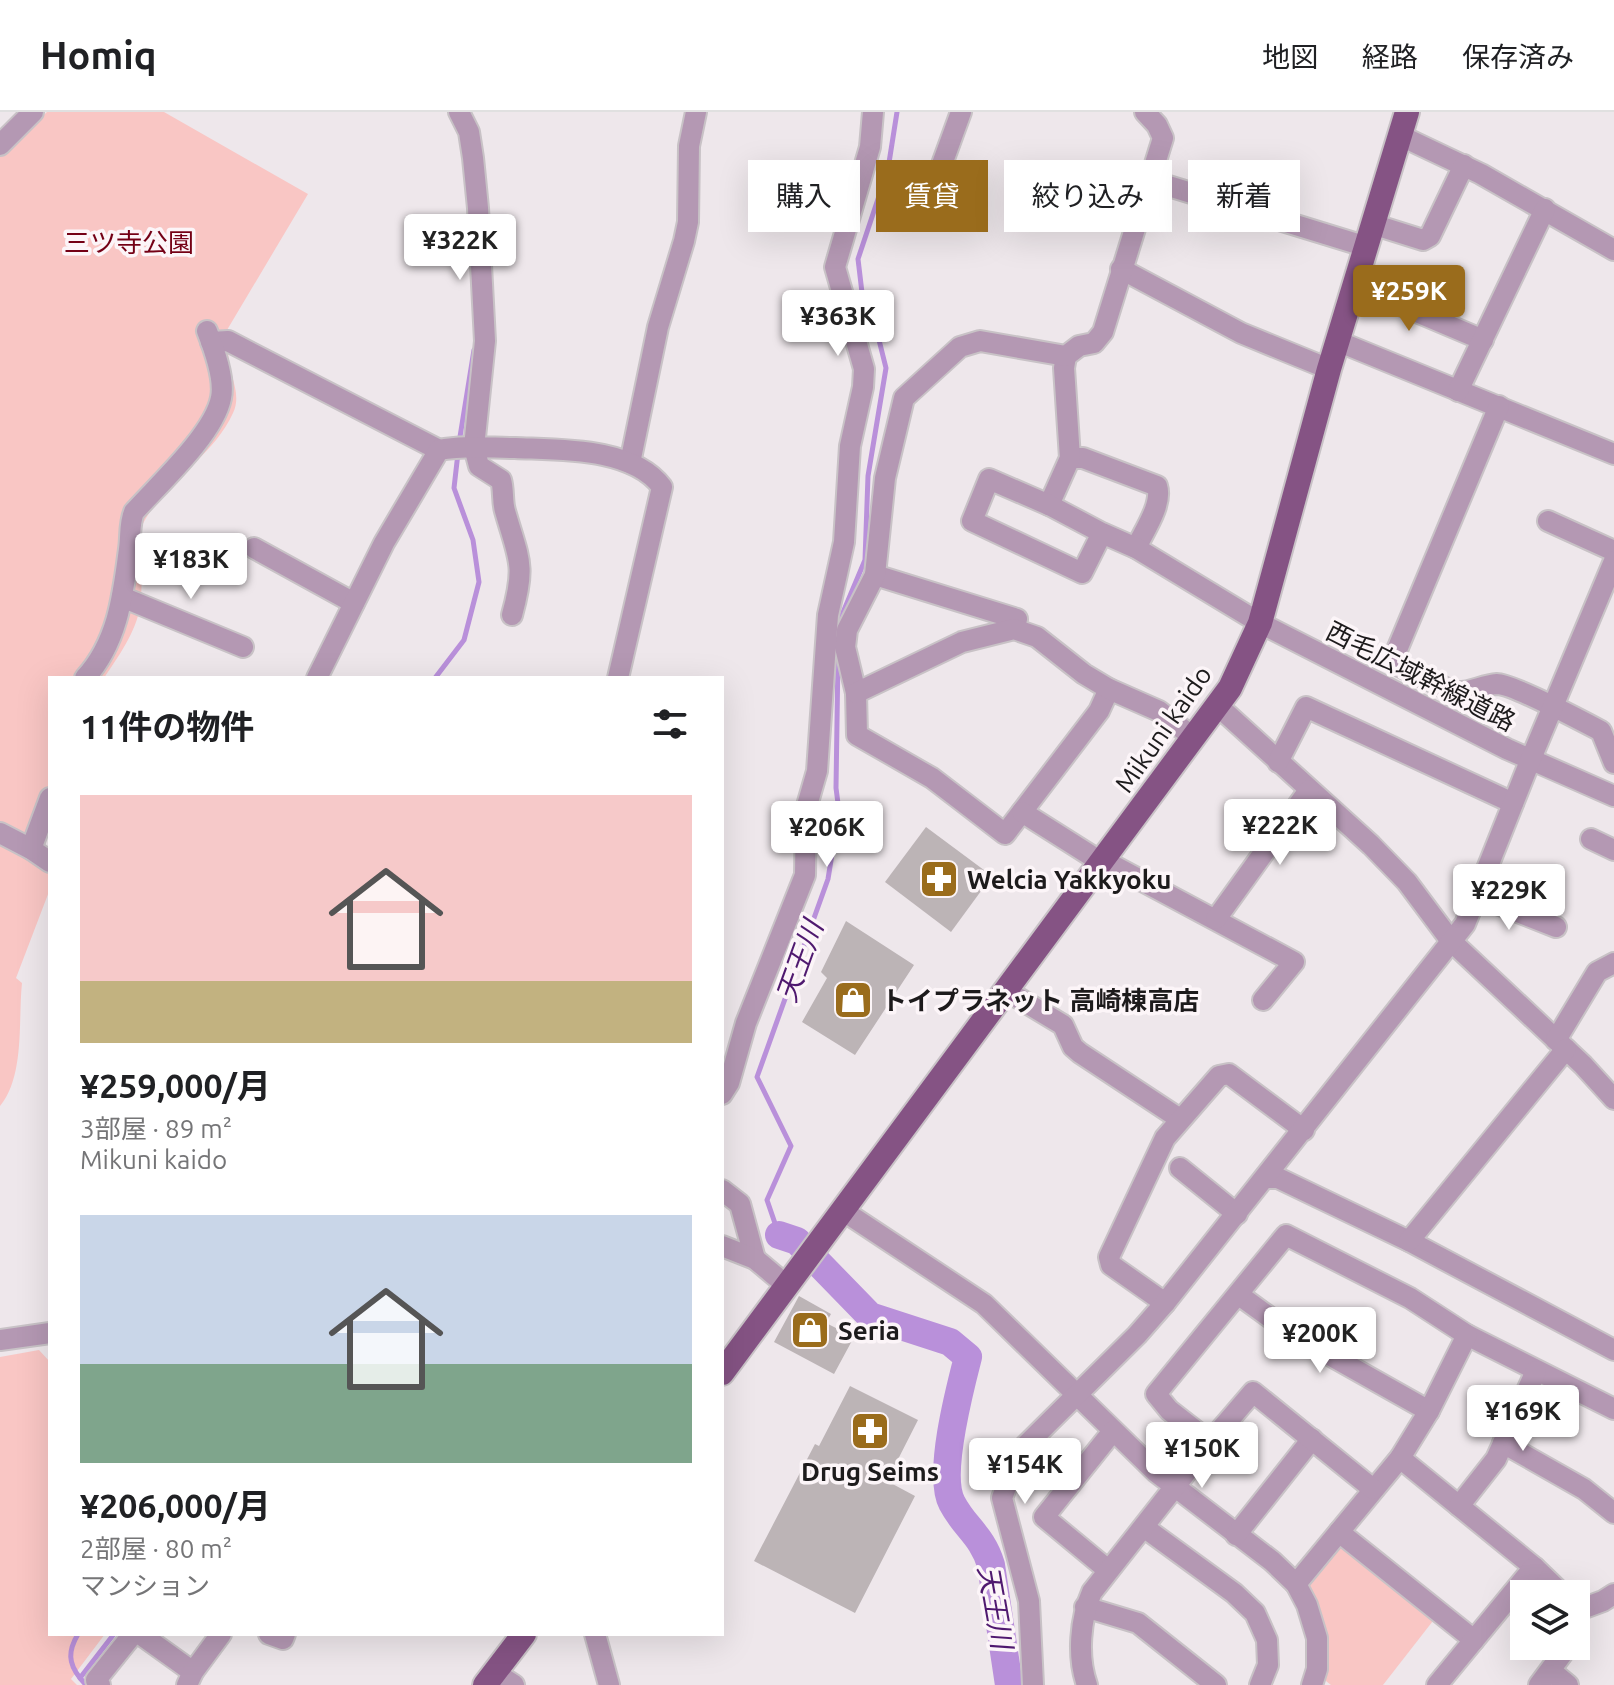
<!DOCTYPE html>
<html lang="ja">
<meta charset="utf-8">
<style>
:root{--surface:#fff;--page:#f2f2f2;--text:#202124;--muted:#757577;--line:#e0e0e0;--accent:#9a6c1c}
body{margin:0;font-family:Ubuntu,"Noto Sans JP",sans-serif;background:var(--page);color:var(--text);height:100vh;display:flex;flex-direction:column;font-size:30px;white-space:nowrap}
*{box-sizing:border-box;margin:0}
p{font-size:26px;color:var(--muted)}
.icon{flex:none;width:44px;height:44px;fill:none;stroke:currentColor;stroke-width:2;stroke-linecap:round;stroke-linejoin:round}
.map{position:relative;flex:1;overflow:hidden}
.side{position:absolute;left:48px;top:564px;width:676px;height:960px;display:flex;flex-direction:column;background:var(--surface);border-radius:0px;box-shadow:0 8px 32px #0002}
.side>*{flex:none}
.guide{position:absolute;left:748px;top:48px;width:746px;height:72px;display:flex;gap:16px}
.buttons{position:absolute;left:1510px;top:1468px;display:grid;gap:16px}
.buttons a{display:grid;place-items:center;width:80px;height:80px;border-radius:0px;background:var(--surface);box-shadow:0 8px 32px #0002;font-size:40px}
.price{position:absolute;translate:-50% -68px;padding:0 18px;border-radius:8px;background:#fff;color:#222;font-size:26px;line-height:52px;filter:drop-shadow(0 2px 4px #0008)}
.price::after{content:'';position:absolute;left:50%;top:48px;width:24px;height:18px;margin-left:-12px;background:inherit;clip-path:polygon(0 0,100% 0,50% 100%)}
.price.active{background:var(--accent);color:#fff}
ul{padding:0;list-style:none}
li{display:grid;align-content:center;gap:16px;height:424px;padding:0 32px}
li span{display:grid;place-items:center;height:248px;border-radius:0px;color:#555}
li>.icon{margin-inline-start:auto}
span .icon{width:144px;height:144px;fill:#fffc;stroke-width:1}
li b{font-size:34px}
h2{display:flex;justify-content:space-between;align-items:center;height:96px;padding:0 32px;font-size:34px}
.tag{padding:0 28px;border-radius:0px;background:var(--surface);box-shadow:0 8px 32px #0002;font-size:28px;line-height:72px}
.tag.active{background:var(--accent);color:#fff}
header{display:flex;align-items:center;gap:48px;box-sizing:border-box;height:112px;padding:0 40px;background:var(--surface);border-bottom:2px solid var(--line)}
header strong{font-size:38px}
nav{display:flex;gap:44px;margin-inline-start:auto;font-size:28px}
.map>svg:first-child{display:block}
.green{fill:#f9c6c4}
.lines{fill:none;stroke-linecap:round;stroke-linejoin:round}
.stream{stroke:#b990da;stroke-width:5}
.river{stroke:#b990da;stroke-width:28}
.building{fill:#bcb4b6}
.minor-casing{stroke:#c8c2c6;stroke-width:24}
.major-casing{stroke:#c8c2c6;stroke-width:28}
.minor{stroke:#b498b3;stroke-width:20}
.major{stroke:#855384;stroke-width:24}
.labels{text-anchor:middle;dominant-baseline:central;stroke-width:7;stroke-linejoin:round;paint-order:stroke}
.park-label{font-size:26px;fill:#740015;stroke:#fcf5f8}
.street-label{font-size:26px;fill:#1d1b1c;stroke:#fcf5f8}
.poi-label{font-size:26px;font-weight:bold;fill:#1d1b1c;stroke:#fcf5f8;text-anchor:start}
.water-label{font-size:28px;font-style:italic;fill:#4f196f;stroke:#fcf5f8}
</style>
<header>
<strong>Homiq</strong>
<nav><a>地図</a><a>経路</a><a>保存済み</a></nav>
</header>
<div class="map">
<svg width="1614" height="1573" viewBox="0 0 1614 1573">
<rect width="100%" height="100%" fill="#eee7eb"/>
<g class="green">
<path d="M47,0H164L308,82L227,218L232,225C219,253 245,276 233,301C213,346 160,372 141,416C137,423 140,431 141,440C142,452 142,483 140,495C136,520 118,545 104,566H50V718L38,747L50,754V777L16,866L22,871C18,908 25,964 0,994V44Z"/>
<polygon points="39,1238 50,1250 50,1522 105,1522 71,1567 77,1573 0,1573 0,1245"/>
<polygon points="1335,1434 1349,1434 1436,1505 1383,1573 1331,1573 1321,1565 1304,1474"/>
</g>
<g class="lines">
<g class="stream">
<polyline points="459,331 474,238"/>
<polyline points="839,518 839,510 865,448 868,364 886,256 876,216 863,189 858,147 888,57 897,0"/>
<polyline points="435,566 464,528 479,470 473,428 454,376 458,341"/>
<polyline points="779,1123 767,1088 791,1034 757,965 828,767 839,699 836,676 838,544"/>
<path d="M78,1522C68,1539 68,1551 80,1566"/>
<polyline points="86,1573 80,1566 114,1522"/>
</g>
<path class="river" d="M779,1123L797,1129L870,1204L950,1230L968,1245C960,1276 937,1363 952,1391C965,1416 982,1423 991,1453L1009,1573"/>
</g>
<g class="building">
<polygon points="926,715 992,764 951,820 885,770"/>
<polygon points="846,809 914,853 855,943 802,910 827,866 821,860"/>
<polygon points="799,1184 831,1202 826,1211 854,1225 834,1262 774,1230"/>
<polygon points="850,1274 918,1308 887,1369 915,1384 855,1501 754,1449 815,1332 819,1334"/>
</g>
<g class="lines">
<defs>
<g id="minor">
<path d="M459,0L469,20L473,46L478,96L485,229L474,335L479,354L501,368C504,378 502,389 505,399C519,448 526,452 512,503"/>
<polyline points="1401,24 1481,62 1614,138"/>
<polyline points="0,33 33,0"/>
<polyline points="1149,68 1364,134"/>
<polyline points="929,88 961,0"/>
<polyline points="1372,112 1423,128 1430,124 1464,53"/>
<polyline points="1121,157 1241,221 1329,257"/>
<polyline points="1353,173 1483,228"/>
<polyline points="1337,229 1614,342"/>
<polyline points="211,230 228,229 439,338"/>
<polyline points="1458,279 1545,97"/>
<path d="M1499,294L1394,545L1397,553L1454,580C1469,582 1482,573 1497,572C1512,572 1584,610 1601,619L1614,651"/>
<path d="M1070,346H1083L1157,374C1163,392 1144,419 1136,436"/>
<polyline points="630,351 658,215 684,129 688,110 689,34 696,0"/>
<polyline points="1049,393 1070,346 1064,256 1066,244"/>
<polyline points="1548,409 1614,439"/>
<polyline points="1102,421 1082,461 972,409 989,367 1049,393 1102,421 1136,436 1260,511 1507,637 1614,684"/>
<polyline points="254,436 354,491"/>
<polyline points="875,463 1017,507 1014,517"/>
<polyline points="122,485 243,535"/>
<path d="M85,566C118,530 123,483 129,437C131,424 129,412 134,400C159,372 214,322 221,286C225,267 214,237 207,219"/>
<path d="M317,566L384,431L439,338C464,333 490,336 515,336C559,338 632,335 662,375L618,566"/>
<polyline points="1109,577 1099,599 1005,722 932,666 857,623 856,581 845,535 847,518 875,463 885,366 904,286 960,235 980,229 1066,244 1079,234 1094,231 1103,220 1163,26 1157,13 1145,0"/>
<polyline points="856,581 962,530 1014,517 1037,525 1084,562 1109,577 1159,599 1194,626"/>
<polyline points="1218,594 1371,733 1407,770 1451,829 1583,953 1614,987"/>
<polyline points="1278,650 1306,595 1513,691"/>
<polyline points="1022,700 1101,750"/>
<polyline points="0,721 31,737 50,750"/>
<polyline points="1591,727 1614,738"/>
<polyline points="31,737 50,686"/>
<polyline points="1103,748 1294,850 1263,888"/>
<polyline points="1477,784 1556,815"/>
<polyline points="1216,807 1309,678"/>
<polyline points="1005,878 1063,913 1073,935 1080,941 1180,1007"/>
<polyline points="1556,928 1597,860 1614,851"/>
<polyline points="722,982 729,971 746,911 805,763 806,697 817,659 828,503 844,430 850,334 863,275 864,257 835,155 870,35 873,0"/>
<polyline points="1180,1056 1237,1102"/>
<polyline points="1266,1066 1278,1066 1409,1129 1614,1238"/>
<polyline points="722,1078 740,1092 755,1147"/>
<polyline points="842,1098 984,1192 1156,1360 1272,1449 1296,1472 1307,1493 1317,1526 1317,1557 1312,1573"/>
<polyline points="1409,1129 1566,937"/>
<polyline points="722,1134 755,1147 786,1173"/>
<polyline points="1239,1183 1294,1223 1429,1299"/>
<polyline points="1165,1191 1111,1153 1109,1145 1165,1026 1219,964 1229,962 1304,1018"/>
<polyline points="0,1228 50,1221"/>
<polyline points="1210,1330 1169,1298 1156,1282 1286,1123 1410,1186 1467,1223 1614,1297"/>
<polyline points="1503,1331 1584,1377 1614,1401"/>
<polyline points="1400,1346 1534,1455 1562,1482"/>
<polyline points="1459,1394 1496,1347 1536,1259"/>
<polyline points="1145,1416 1234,1481 1255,1501 1267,1528 1268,1553 1260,1573"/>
<polyline points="1339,1420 1474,1528"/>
<polyline points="1236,1423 1312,1327"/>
<polyline points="1108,1458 1044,1405 1113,1319"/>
<polyline points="1296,1472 1400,1346 1429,1299 1467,1223"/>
<polyline points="1085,1495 1138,1511 1216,1573"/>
<polyline points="1576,1499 1603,1489 1614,1482"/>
<polyline points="140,1522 193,1560"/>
<polyline points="269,1522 283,1527 285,1522"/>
<polyline points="595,1522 609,1573"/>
<polyline points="1551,1559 1568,1573"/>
<polyline points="494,1560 514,1573"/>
<polyline points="100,1573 96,1568 133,1522"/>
<polyline points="187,1573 193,1560 221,1522"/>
<polyline points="1033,1573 1029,1489 1002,1386 1019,1340 1137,1223 1165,1191 1465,812 1530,649 1614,449"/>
<path d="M1087,1573C1077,1545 1080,1507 1092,1480L1210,1330L1253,1280L1373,1377"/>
<polyline points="1437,1573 1534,1455"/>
<polyline points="1539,1573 1568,1534"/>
</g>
<g id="major">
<polyline points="722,1261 1230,576 1260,511 1329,257 1407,0"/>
<polyline points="485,1573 524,1522"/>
</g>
</defs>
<use href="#minor" class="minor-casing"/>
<use href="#major" class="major-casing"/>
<use href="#minor" class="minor"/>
<use href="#major" class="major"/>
</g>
<defs>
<symbol id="pharmacy-square" viewBox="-11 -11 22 22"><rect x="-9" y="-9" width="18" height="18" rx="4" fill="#9a6c1c" stroke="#fcf5f8"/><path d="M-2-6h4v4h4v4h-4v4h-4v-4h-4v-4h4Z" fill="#fff"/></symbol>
<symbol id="shop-square" viewBox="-11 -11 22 22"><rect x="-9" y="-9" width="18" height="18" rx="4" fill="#9a6c1c" stroke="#fcf5f8"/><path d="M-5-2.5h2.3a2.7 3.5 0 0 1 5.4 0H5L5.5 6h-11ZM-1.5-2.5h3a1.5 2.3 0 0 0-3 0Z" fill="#fff"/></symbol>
</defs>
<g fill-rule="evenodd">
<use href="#pharmacy-square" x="917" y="745" width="44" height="44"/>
<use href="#shop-square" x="831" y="866" width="44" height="44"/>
<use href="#shop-square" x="788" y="1196" width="44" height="44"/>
<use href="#pharmacy-square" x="848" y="1297" width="44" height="44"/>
</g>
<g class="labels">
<g class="park-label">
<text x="129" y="130">三ツ寺公園</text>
</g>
<g class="street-label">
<text transform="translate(1421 564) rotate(27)">西毛広域幹線道路</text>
<text transform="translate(1163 617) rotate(-55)">Mikuni kaido</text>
</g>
<g class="poi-label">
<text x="967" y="767">Welcia Yakkyoku</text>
<text x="881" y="888">トイプラネット 高崎棟高店</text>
<text x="838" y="1218">Seria</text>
<text x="870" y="1359" text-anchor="middle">Drug Seims</text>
</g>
<g class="water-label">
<text transform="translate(799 849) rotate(-70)">天王川</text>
<text transform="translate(996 1495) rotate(80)">天王川</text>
</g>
</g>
</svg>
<div class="buttons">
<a><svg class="icon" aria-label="layers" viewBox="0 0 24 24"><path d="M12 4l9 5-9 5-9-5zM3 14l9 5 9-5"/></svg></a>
</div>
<b class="price" style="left:460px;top:170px">¥322K</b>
<b class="price active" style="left:1409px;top:221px">¥259K</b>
<b class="price" style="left:838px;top:246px">¥363K</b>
<b class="price" style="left:191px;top:489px">¥183K</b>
<b class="price" style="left:1280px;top:755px">¥222K</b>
<b class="price" style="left:827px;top:757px">¥206K</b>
<b class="price" style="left:1509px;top:820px">¥229K</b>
<b class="price" style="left:1320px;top:1263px">¥200K</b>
<b class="price" style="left:1523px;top:1341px">¥169K</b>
<b class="price" style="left:1202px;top:1378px">¥150K</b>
<b class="price" style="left:1025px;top:1394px">¥154K</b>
<div class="guide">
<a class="tag">購入</a>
<a class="tag active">賃貸</a>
<a class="tag">絞り込み</a>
<a class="tag">新着</a>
</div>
<section class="side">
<h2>11件の物件<svg class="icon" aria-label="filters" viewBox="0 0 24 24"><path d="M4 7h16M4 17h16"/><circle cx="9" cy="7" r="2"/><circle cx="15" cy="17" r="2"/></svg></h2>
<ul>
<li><span style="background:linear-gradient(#f6c9c9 75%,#c2b280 0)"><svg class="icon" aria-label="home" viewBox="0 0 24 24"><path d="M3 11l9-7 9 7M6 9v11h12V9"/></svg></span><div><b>¥259,000/月</b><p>3部屋 · 89 m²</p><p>Mikuni kaido</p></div></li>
<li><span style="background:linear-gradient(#c9d6e8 60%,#7fa58c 0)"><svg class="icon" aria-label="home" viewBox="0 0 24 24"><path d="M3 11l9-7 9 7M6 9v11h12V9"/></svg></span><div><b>¥206,000/月</b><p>2部屋 · 80 m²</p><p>マンション</p></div></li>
</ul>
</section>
</div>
